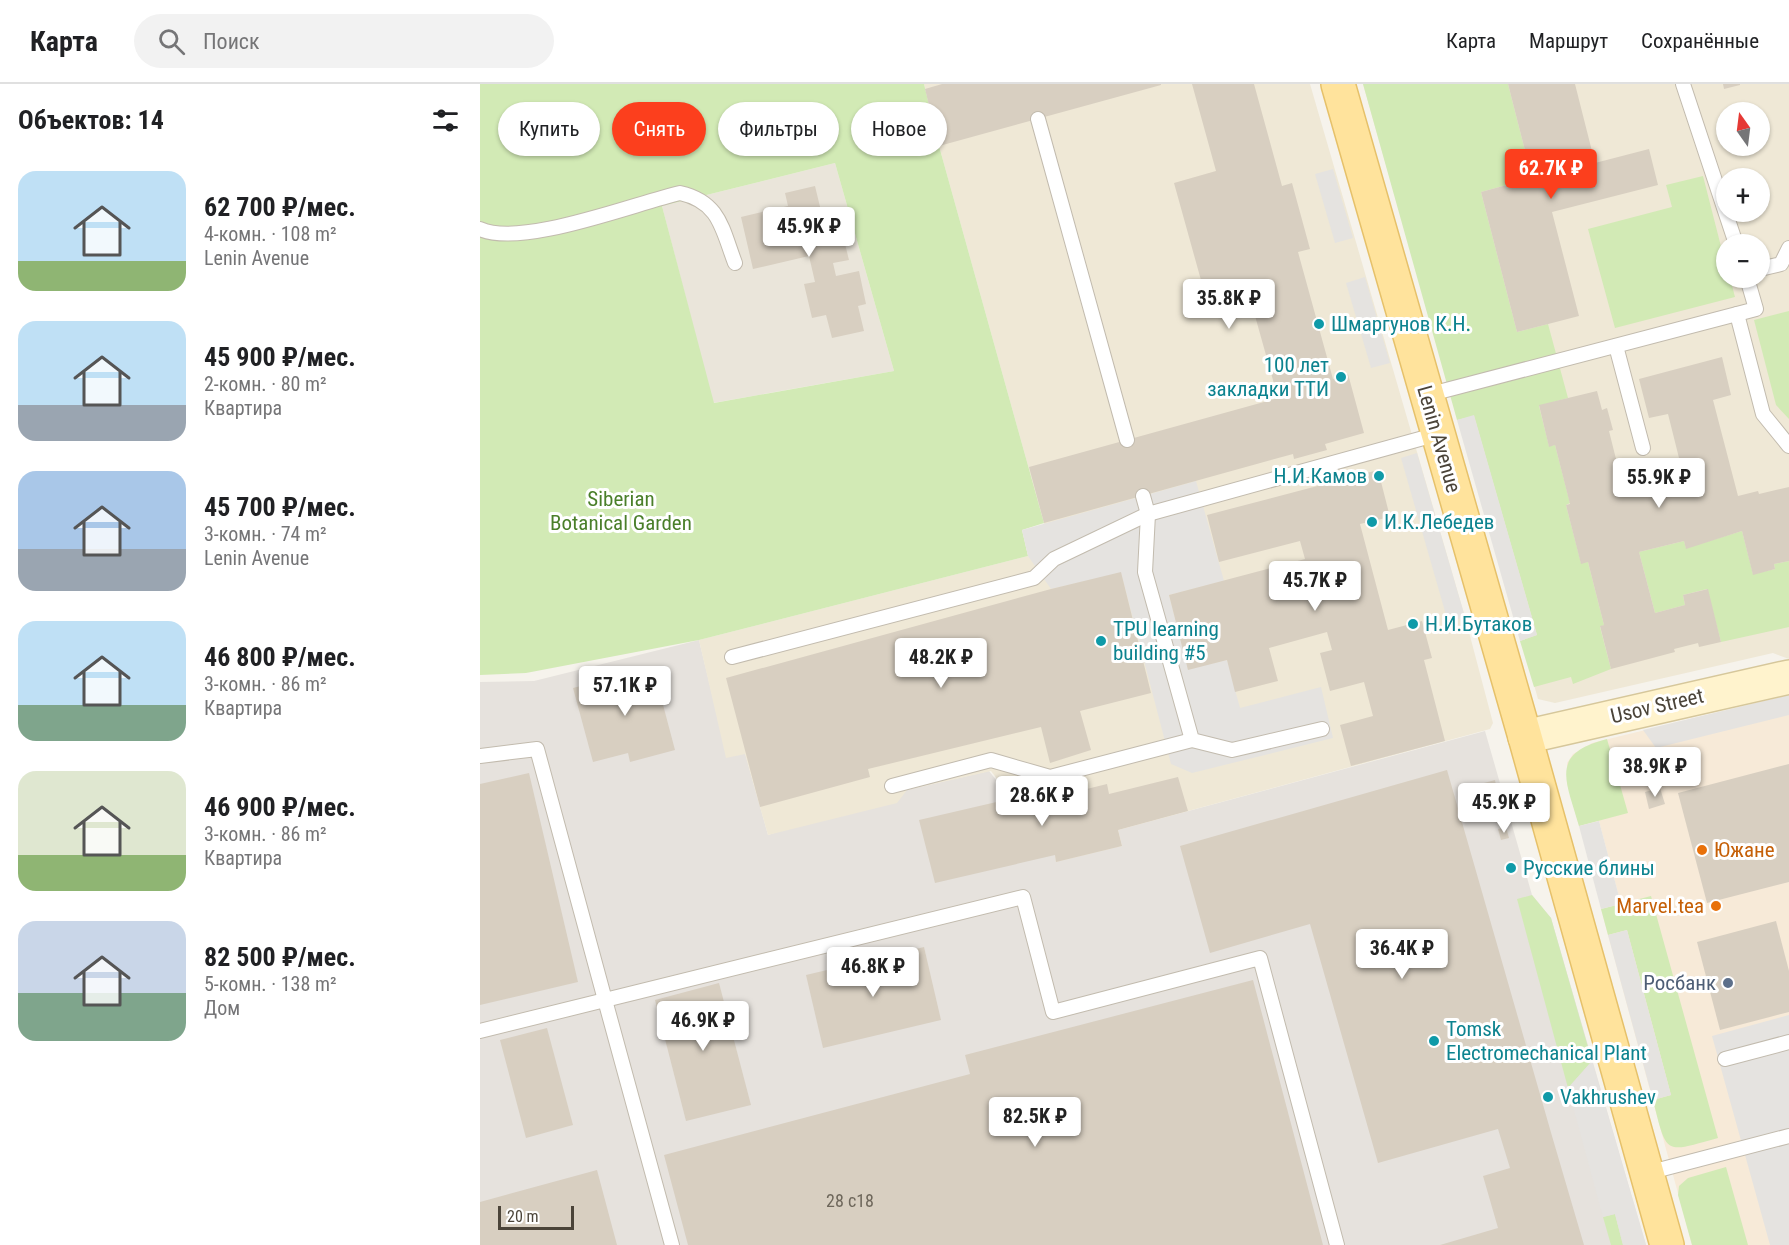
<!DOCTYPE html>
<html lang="ru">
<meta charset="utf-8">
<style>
:root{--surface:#fff;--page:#f2f2f2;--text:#202124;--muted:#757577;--line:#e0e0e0;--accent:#fc3f1d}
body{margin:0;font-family:"Roboto Condensed",sans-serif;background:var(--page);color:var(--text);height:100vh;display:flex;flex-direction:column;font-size:22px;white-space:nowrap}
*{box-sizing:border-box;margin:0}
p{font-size:20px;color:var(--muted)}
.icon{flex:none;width:33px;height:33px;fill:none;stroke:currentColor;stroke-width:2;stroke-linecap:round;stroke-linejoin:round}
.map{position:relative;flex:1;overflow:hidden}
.panel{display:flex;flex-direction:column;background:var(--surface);width:480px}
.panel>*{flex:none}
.banner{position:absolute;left:18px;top:18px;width:570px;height:54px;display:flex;gap:12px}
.needle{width:39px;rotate:346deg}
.tools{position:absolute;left:1236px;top:18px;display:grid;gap:12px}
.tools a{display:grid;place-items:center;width:54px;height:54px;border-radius:50%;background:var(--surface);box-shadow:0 2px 4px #0004;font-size:30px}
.scale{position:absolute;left:18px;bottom:15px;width:76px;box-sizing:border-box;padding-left:6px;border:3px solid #4b4439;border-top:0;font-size:16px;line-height:21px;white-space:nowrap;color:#4b4439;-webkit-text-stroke:4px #fff;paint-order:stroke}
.price{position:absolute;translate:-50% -51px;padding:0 14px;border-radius:6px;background:#fff;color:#222;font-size:20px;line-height:39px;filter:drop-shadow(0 2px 3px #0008)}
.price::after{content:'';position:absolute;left:50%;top:36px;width:18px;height:14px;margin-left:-9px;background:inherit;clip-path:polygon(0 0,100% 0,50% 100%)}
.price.current{background:var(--accent);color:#fff}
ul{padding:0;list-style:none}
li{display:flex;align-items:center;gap:18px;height:150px;padding:0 18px}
li span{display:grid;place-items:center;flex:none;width:168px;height:120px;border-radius:18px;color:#555}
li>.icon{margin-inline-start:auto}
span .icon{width:72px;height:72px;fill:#fffc;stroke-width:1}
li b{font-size:26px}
h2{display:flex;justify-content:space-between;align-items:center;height:72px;padding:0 18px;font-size:26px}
.tag{padding:0 21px;border-radius:27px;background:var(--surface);box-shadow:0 2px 4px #0004;font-size:21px;line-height:54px}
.tag.current{background:var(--accent);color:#fff}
header{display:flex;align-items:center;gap:36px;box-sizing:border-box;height:84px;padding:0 30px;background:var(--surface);border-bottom:2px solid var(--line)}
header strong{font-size:28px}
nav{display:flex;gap:33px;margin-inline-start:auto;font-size:21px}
.search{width:420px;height:54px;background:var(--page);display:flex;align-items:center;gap:15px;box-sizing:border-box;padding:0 21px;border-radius:33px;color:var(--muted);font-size:22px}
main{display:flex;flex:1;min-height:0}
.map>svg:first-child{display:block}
.residential{fill:#eae5da}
.commercial{fill:#f7ead8}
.industrial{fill:#e6e2dd}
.education{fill:#efe8d6;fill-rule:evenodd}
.green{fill:#d2eab5;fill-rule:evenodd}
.parking{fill:#e5e3e0}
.building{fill:#d8cfc1}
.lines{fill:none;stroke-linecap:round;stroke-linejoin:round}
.service-casing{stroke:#c2bbae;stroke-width:16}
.secondary-casing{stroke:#d6c79b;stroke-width:36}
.primary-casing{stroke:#e6c16a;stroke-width:36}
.service{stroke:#fff;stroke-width:14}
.secondary{stroke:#fff3cd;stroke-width:33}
.primary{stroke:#ffe39c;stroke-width:33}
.culture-dot{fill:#0f9aa8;stroke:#fff;stroke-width:2}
.food-dot{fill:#e8710a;stroke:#fff;stroke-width:2}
.service-dot{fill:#5c6f8a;stroke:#fff;stroke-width:2}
.labels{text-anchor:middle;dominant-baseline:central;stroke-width:6;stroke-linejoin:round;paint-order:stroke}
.number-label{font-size:18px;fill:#6e675b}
.culture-label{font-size:21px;fill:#0d838f;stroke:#fff;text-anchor:start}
.street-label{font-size:21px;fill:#4b4439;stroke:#fff}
.park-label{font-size:21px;fill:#4a7f2a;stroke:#fff}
.food-label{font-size:21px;fill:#c56008;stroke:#fff;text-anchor:start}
.service-label{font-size:21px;fill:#4e5e75;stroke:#fff;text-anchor:end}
</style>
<header>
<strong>Карта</strong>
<div class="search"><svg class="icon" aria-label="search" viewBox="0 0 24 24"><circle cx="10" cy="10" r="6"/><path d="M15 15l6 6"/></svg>Поиск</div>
<nav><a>Карта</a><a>Маршрут</a><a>Сохранённые</a></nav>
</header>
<main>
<section class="panel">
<h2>Объектов: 14<svg class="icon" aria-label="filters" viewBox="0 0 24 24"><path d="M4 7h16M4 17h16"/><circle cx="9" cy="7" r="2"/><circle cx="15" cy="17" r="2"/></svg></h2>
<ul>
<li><span style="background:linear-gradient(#bfe0f5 75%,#8fb573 0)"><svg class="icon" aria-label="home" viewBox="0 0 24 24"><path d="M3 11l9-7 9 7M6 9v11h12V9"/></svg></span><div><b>62 700 ₽/мес.</b><p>4-комн. · 108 m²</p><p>Lenin Avenue</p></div></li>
<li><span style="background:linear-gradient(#bfe0f5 70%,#9aa5b1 0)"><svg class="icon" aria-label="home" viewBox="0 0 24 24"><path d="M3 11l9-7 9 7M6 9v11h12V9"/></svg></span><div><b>45 900 ₽/мес.</b><p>2-комн. · 80 m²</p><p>Квартира</p></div></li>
<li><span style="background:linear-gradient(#a9c7e8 65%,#9aa5b1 0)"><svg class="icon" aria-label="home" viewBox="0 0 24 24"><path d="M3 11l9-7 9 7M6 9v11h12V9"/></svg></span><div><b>45 700 ₽/мес.</b><p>3-комн. · 74 m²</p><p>Lenin Avenue</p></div></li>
<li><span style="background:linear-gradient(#bfe0f5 70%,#7fa58c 0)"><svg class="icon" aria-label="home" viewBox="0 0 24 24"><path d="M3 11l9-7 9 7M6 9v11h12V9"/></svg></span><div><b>46 800 ₽/мес.</b><p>3-комн. · 86 m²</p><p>Квартира</p></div></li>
<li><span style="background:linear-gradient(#dfe7d0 70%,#8fb573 0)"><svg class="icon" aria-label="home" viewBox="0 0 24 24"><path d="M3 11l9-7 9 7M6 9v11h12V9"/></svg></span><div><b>46 900 ₽/мес.</b><p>3-комн. · 86 m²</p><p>Квартира</p></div></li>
<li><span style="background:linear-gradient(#c9d6e8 60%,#7fa58c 0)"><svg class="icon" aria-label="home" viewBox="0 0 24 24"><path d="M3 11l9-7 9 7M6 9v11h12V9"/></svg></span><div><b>82 500 ₽/мес.</b><p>5-комн. · 138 m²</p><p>Дом</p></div></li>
</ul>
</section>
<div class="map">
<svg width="1309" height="1161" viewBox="0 0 1309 1161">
<rect width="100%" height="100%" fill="#f6f3ec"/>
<polygon class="residential" points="355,79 414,287 233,319 182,122"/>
<polygon class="commercial" points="1309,611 1309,1161 1212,1161 1121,825 1141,820 1119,737 1099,742 1087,699 1087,679 1093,670 1112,659"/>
<polygon class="industrial" points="219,556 247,673 265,669 288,751 427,706 509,687 575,771 642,762 638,746 1005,647 1052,811 1071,834 1166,1161 0,1161 0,598 54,597"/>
<g class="education">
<polygon points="444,0 830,0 985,533 1013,639 1010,645 638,746 642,762 576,778 575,771 511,687 427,706 417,719 288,751 265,670 246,674 219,556 548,472 564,439 459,62"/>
<path d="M883,0H1309V575L1293,569L1075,619L1058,615ZM1246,28H1280V62H1246ZM1246,94H1280V128H1246ZM1246,160H1280V194H1246Z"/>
</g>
<g class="green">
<path d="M0,0H444L459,62L564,439L542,446L548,472L219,556L46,589L0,591ZM355,79L414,287L234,319L182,122Z"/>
<polygon points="883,0 1028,0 1052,94 1001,108 1037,248 1068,240 1088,314 1059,322 1069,362 1075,361 1090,419 1086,421 1101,479 1108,478 1124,541 1120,543 1131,585 1093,600 1091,593 1054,603 1040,557 1057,551 994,332 977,336"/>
<polygon points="1223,92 1246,182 1246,194 1250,194 1255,213 1135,244 1108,145 1192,123 1186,101"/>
<polygon points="1309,227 1309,335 1296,321 1274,236"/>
<polygon points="1262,447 1273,490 1295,485 1294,480 1309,477 1309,543 1241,558 1227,505 1203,511 1205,521 1175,529 1159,468 1204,457 1206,464"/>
<path d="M1127,655L1148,729L1099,742C1086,696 1069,670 1127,655Z"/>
<polygon points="1052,811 1071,834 1112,977 1088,1004 1037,815"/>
<path d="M1171,812L1238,1054C1184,1069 1187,1072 1173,1016L1191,1011L1147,846L1128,851L1121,825Z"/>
<polygon points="1246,1083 1268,1161 1212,1161 1198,1111 1199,1102 1208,1094"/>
<polygon points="1135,1130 1143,1161 1131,1161 1123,1133"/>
</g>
<g class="parking">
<polygon points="853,85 873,154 855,159 835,90"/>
<polygon points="885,193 910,279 891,284 866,199"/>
<polygon points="994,331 1057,551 1040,557 977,336"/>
<polygon points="937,369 985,533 968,538 921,374"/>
<polygon points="716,397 744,497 689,511 708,585 747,576 760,624 841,603 853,654 712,689 691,680 641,489 571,505 548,472 542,446"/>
<polygon points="1309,611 1309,631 1176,664 1163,646"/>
<polygon points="1119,737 1141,820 1121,825 1099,742"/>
<polygon points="1147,846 1191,1011 1173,1016 1128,851"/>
<polygon points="1309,931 1309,1161 1290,1161 1232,952"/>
<polygon points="1112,977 1166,1161 1143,1161 1135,1130 1123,1133 1088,1004"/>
</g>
<g class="building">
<polygon points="462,0 681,0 681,1 459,62 445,5"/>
<polygon points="712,0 774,0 802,102 812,99 830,165 818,168 853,295 868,290 884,349 845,360 847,366 814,375 813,370 564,439 549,383 798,314 770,214 729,225 694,99 736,87"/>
<polygon points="1028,0 1095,0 1115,79 1169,65 1178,101 1072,128 1099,232 1037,248 1001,108 1052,94"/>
<polygon points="1243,0 1260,0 1260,1 1244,5"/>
<polygon points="335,102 348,156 363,152 369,176 353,179 356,192 379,187 386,220 378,222 384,247 352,254 346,231 332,234 324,200 335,198 329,172 273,185 261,133 308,122 305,109"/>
<polygon points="1242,273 1251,311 1233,316 1258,412 1278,407 1279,410 1309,403 1309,477 1294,480 1295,485 1273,491 1262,447 1206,465 1204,457 1159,468 1175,529 1205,521 1203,511 1228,505 1241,558 1219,563 1218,559 1194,565 1195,568 1131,585 1120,542 1124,541 1108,478 1101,480 1086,421 1090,420 1075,361 1069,363 1059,321 1117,307 1122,326 1127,324 1133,346 1129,347 1144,407 1189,395 1187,385 1201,382 1188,330 1169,334 1159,295"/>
<polygon points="898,386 910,433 880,440 908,546 942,537 952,574 944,576 965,657 871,682 860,641 893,632 884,598 850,607 840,569 852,566 847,548 789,564 798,597 755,608 747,576 708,586 689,511 825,475 820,457 739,478 727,431"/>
<polygon points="641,488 671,609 600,627 611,666 570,679 561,643 388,685 390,693 280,723 246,594 571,505"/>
<polygon points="173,583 195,666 150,678 148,669 113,678 93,604"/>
<polygon points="1309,680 1309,798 1227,819 1198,709"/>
<polygon points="967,686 1072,1052 1104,1161 960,1161 1018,1144 1003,1092 1030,1084 1018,1045 898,1079 830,840 730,869 700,762"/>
<polygon points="49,689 98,898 0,921 0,700"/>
<polygon points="698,693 708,727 638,746 642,762 576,778 575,771 455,799 439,736 560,708 562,716 627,700 629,710"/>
<polygon points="1015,696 1017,706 1006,709 1004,699"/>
<polygon points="1180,704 1185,720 1169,725 1165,708"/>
<polygon points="1026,743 1029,754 1021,756 1018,745"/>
<polygon points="1033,778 1036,789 1029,791 1026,780"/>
<polygon points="1296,837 1309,887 1309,928 1240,946 1217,858"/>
<polygon points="444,863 461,936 343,964 326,891"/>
<polygon points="773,896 843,1161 208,1161 184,1071 490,990 485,971"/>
<polygon points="239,899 271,1021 206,1037 175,916"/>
<polygon points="67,944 93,1041 46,1054 20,956"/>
<polygon points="117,1086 137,1161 0,1161 0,1118"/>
</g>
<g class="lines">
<defs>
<g id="service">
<polyline points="1203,0 1256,160"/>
<polyline points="558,35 647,356"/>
<path d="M0,145C41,164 153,120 200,109C240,118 242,145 255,179"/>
<polyline points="1280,185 1301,180 1309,164"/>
<polyline points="1257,230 1283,330 1309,362"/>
<polyline points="1136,262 1163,364"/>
<polyline points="947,311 1276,225 1267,194"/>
<polyline points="663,412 668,430 665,488 712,656 752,666 842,645"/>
<polyline points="252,573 554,494 574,475 668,430 958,350"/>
<polyline points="0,672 57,665 125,916 543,813 573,928 780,874 857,1161"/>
<polyline points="412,702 511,676 570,693 712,656"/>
<polyline points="0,947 125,916 192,1161"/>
<polyline points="1245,975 1309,958"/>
<polyline points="1167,1089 1309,1052"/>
</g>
<polyline id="secondary" points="1045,653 1309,593"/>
<polyline id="primary" points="858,0 1045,653 1187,1161"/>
</defs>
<use href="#service" class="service-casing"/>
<use href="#secondary" class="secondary-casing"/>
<use href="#primary" class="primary-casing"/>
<use href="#service" class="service"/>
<use href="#secondary" class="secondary"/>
<use href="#primary" class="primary"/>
</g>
<g class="culture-dot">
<circle cx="839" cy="240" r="6"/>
<circle cx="861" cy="293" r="6"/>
<circle cx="899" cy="392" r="6"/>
<circle cx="892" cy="438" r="6"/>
<circle cx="933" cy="540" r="6"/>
<circle cx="621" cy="557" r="6"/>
<circle cx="1031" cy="784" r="6"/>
<circle cx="954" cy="957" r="6"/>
<circle cx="1068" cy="1013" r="6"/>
</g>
<g class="food-dot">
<circle cx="1222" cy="766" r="6"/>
<circle cx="1236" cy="822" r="6"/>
</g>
<circle class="service-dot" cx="1248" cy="899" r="6"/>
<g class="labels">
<g class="number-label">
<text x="370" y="1116">28 c18</text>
</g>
<g class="culture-label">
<text x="851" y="240">Шмаргунов К.Н.</text>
<text x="849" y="281" text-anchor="end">100 лет<tspan x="849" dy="24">закладки ТТИ</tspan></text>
<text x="887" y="392" text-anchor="end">Н.И.Камов</text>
<text x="904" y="438">И.К.Лебедев</text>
<text x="945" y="540">Н.И.Бутаков</text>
<text x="633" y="545">TPU learning<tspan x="633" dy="24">building #5</tspan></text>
<text x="1043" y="784">Русские блины</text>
<text x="966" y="945">Tomsk<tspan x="966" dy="24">Electromechanical Plant</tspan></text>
<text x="1080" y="1013">Vakhrushev</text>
</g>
<g class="street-label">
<text transform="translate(959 355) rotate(74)">Lenin Avenue</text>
<text transform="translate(1177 622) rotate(-13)">Usov Street</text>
</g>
<g class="park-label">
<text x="141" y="415">Siberian<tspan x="141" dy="24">Botanical Garden</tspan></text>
</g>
<g class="food-label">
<text x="1234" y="766">Южане</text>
<text x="1224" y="822" text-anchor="end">Marvel.tea</text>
</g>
<g class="service-label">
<text x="1236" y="899">Росбанк</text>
</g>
</g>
</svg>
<div class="tools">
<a><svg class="needle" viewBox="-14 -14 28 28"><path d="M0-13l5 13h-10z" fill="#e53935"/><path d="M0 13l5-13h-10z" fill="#757577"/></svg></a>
<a>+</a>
<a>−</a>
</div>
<div class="scale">20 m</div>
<b class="price current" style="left:1071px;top:116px">62.7K ₽</b>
<b class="price" style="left:329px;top:174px">45.9K ₽</b>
<b class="price" style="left:749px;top:246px">35.8K ₽</b>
<b class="price" style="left:1179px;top:425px">55.9K ₽</b>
<b class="price" style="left:835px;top:528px">45.7K ₽</b>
<b class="price" style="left:461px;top:605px">48.2K ₽</b>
<b class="price" style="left:145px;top:633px">57.1K ₽</b>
<b class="price" style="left:1175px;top:714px">38.9K ₽</b>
<b class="price" style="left:562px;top:743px">28.6K ₽</b>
<b class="price" style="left:1024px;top:750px">45.9K ₽</b>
<b class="price" style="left:922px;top:896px">36.4K ₽</b>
<b class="price" style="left:393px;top:914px">46.8K ₽</b>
<b class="price" style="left:223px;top:968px">46.9K ₽</b>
<b class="price" style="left:555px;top:1064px">82.5K ₽</b>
<div class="banner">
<a class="tag">Купить</a>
<a class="tag current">Снять</a>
<a class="tag">Фильтры</a>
<a class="tag">Новое</a>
</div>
</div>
</main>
